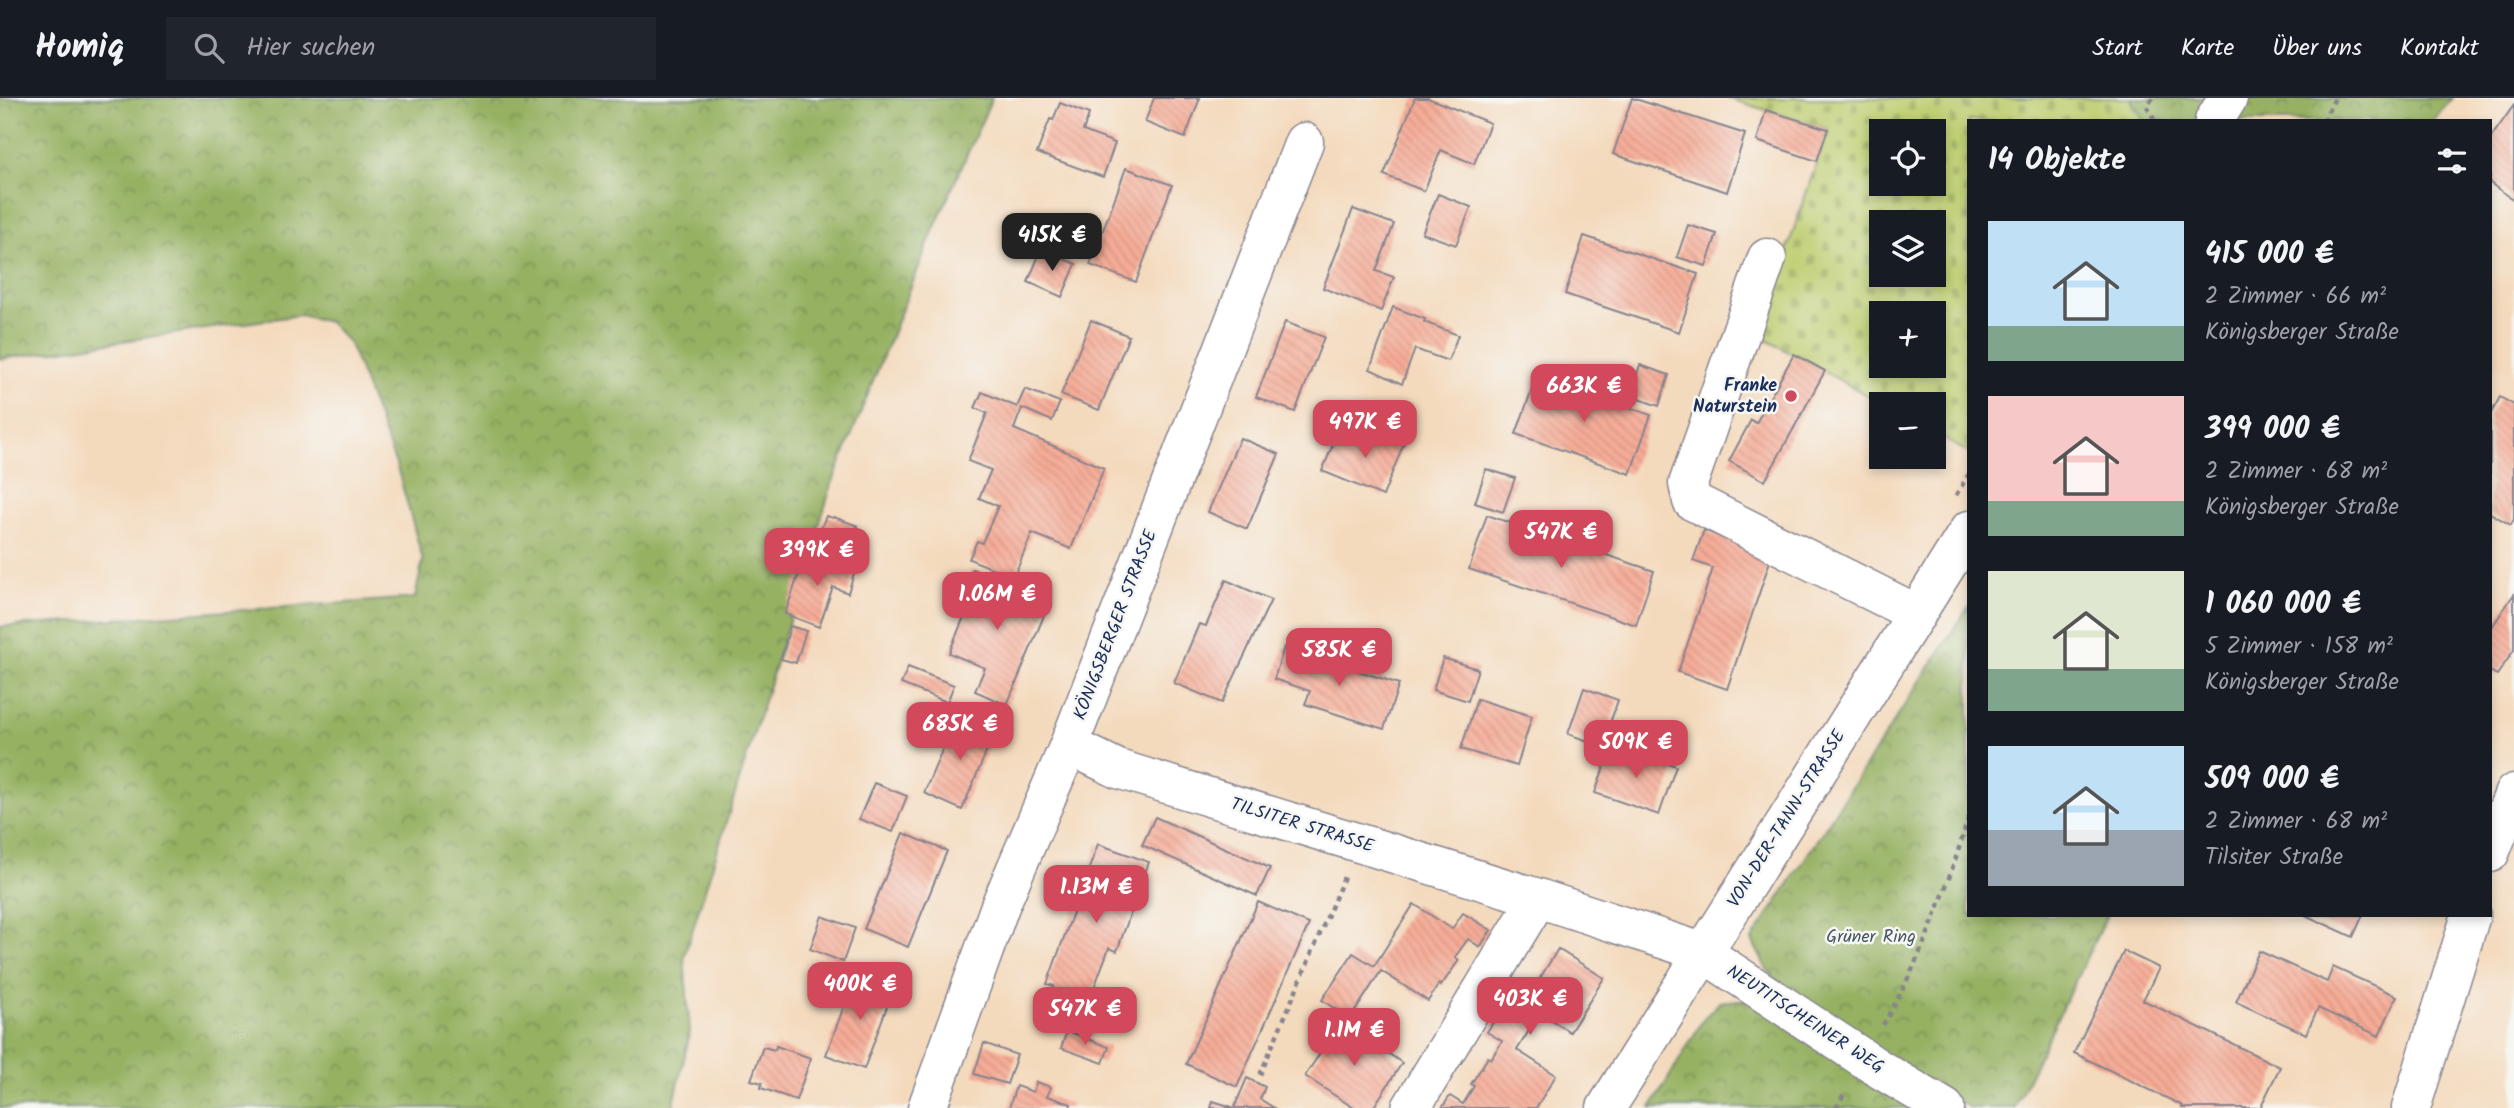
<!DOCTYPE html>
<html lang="de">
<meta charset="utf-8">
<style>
:root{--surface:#171b24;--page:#20242c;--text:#f1f3f6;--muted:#9ea1a6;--line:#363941;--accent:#d1495b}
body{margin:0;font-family:Kalam,sans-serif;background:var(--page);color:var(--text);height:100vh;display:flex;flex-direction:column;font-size:26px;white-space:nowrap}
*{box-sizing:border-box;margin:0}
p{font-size:23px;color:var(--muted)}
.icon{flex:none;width:38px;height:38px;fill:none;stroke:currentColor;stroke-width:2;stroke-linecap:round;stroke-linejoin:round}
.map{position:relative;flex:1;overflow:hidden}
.side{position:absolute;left:1967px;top:21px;width:525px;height:798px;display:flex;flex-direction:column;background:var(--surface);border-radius:0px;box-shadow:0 4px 10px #0003}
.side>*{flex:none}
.buttons{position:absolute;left:1869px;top:21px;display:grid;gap:14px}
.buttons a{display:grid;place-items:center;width:77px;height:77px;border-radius:0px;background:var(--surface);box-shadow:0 4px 10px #0003;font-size:35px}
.price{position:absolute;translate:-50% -60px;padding:0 16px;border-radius:14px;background:var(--accent);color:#fff;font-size:23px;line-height:46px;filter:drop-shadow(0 2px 4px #0008)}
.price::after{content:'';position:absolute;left:50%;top:42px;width:21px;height:16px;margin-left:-10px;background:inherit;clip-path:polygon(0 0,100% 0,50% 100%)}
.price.current{background:#222;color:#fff}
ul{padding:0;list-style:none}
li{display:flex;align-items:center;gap:21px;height:175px;padding:0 21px}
li span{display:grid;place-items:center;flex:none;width:196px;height:140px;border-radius:0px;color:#555}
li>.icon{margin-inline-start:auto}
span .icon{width:84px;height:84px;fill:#fffc;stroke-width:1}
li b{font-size:30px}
h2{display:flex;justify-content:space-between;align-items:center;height:84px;padding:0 21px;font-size:30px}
header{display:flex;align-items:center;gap:42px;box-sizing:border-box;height:98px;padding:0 35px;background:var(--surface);border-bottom:2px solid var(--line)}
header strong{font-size:33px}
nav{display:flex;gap:38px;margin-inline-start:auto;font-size:24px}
.search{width:490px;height:63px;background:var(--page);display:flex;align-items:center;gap:18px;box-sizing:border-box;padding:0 24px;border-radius:0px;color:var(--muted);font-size:26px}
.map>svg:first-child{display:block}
.forest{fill:url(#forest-crowns);stroke:#587060;stroke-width:2}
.cemetery{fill:url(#cemetery-stones);stroke:#6c7e67;stroke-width:2;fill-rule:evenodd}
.building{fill:url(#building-back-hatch)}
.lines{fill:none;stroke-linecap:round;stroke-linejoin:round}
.minor-casing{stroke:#88848e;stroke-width:41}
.path{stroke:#88848e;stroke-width:4.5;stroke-dasharray:5 5;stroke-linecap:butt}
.minor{stroke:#fff;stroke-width:38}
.poi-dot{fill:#d1495b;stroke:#f6f6f2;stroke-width:2.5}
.labels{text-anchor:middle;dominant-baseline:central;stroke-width:5;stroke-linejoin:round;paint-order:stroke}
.poi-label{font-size:18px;font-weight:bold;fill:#1b2f5e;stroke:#f6f6f2;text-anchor:end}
.street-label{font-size:18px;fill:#1b2f5e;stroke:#f6f6f2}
.park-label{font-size:18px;fill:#445762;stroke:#f6f6f2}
</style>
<header>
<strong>Homiq</strong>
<div class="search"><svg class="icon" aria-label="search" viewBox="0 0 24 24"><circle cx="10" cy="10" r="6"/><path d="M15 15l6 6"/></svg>Hier suchen</div>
<nav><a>Start</a><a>Karte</a><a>Über uns</a><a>Kontakt</a></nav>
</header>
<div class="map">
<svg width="2514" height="1010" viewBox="0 0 2514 1010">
<defs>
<pattern id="forest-crowns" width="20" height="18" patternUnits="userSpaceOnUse" patternTransform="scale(1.75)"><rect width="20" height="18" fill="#96b162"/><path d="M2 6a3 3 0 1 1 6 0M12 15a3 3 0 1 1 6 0" fill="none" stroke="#7a9054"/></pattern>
<pattern id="cemetery-stones" width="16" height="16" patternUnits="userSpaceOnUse" patternTransform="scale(1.75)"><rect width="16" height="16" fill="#bece70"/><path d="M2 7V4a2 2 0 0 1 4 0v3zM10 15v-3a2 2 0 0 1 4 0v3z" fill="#a3b163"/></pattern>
<pattern id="building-back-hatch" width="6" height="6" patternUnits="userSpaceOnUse" patternTransform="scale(1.75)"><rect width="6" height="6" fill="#f6ac96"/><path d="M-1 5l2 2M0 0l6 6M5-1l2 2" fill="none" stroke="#d29484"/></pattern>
</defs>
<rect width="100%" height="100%" fill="#f6f6f2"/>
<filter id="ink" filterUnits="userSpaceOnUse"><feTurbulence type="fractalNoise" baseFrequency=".0143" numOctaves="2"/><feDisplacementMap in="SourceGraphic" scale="14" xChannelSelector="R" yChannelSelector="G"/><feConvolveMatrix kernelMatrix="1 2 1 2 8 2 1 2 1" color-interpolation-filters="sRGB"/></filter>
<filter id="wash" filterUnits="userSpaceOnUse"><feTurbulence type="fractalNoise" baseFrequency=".00686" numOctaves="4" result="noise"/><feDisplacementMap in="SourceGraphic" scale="28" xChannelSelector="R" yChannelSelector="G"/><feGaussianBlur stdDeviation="1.57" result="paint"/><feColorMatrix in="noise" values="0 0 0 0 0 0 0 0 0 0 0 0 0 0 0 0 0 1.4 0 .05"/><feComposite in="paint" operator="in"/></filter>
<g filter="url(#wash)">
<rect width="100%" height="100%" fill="#f4dabd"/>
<g class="forest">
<polygon points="0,0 992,0 934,131 832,386 684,859 690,934 673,1010 0,1010 0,529 415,500 423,462 397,369 349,245 329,224 300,217 0,261"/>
<polygon points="2130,0 2453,0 2432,23 2144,23"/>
<polygon points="1969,508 1969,817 2107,817 2014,1010 1970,1010 1802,912 1766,870 1752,842"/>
<polygon points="1747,901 1921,1010 1651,1010 1704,920 1720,904"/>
</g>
<path class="cemetery" d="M1727,0H2130L2144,23H1969V355L1934,335V306H1883L1758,237L1828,31ZM1881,33H1934V86H1881ZM1881,124H1934V177H1881ZM1881,215H1934V268H1881Z"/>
<g id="blocks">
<g class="building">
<polygon points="1154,0 1200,0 1185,40 1145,24"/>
<polygon points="1415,0 1428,0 1490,25 1474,66 1441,52 1424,93 1384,77"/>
<polygon points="1632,0 1745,36 1727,94 1613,56"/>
<polygon points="1060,5 1089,16 1083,33 1115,45 1103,79 1037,55 1050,21 1053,22"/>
<polygon points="2514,7 2514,102 2490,85 2490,41"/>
<polygon points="1766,12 1828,31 1817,63 1757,43"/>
<polygon points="1126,70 1172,87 1136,184 1090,167"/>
<polygon points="1438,96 1471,109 1456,147 1422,135"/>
<polygon points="1353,111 1394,126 1376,173 1394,179 1381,213 1323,190"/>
<polygon points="1688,127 1717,136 1706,168 1677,159"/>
<polygon points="1584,138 1698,176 1679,234 1565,196"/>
<polygon points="1041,152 1076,166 1062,199 1028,184"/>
<polygon points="1393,209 1425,221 1424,224 1458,237 1448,263 1415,251 1402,286 1370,271"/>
<polygon points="1091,222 1129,238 1099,312 1061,297"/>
<polygon points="1285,224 1324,239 1295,314 1256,299"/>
<polygon points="1794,256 1825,273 1765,383 1729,363 1751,322 1756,325"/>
<polygon points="1640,267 1669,277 1659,308 1630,298"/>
<polygon points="1537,277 1651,317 1630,376 1516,336"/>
<polygon points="1025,291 1060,304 1052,323 1022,310 1014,331 1104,370 1071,451 1032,435 1014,479 969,461 977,443 982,445 998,408 979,400 991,372 968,363 987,315 975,310 982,294 1017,309"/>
<polygon points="2500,299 2514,307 2514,421 2511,427 2490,415 2490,317"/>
<polygon points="1373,330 1405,342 1383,398 1322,373 1339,332 1367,344"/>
<polygon points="1240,340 1279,356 1247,431 1208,414"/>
<polygon points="1486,371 1515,380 1503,414 1475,405"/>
<polygon points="1487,417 1654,473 1636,527 1469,471"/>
<polygon points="826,418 833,420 834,419 858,428 850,447 820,433"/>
<polygon points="1704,432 1771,460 1727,591 1678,574 1713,470 1693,463"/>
<polygon points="806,455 855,472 848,495 833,489 819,529 785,516"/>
<polygon points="972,471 1050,503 1007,607 975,593 985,570 949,555 966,514 956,510"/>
<polygon points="1226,482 1271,502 1222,605 1174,585 1199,526 1206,528"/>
<polygon points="2514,496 2514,552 2497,577 2490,573 2490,532"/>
<polygon points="790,528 806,533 796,565 781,561"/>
<polygon points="1284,549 1399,586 1384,631 1305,606 1310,593 1274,581"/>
<polygon points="1443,560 1478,571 1468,603 1433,592"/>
<polygon points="908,569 954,587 947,604 901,586"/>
<polygon points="1584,590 1618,602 1602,648 1568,636"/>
<polygon points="1477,601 1532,618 1517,668 1461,651"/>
<polygon points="957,617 995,633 962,712 924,695"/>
<polygon points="1612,646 1676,668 1659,717 1595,695"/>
<polygon points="874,685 907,698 893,734 859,721"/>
<polygon points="1155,719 1270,770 1257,798 1142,747"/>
<polygon points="903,735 947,753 908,849 864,831"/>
<polygon points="1098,746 1149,764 1117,853 1109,850 1085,914 1050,901 1054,888 1047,886"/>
<polygon points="1258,804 1309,826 1237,989 1186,966"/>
<polygon points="1414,806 1452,831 1463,815 1491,832 1480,849 1468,841 1455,859 1459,862 1441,888 1439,886 1428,903 1381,873 1350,921 1322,902 1353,855 1374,868"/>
<polygon points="2305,817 2363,817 2353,839"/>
<polygon points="822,818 855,830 843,864 810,851"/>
<polygon points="1558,851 1604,880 1570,934 1540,915 1517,952 1556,977 1536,1010 1442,1010 1450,998 1463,1006 1474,988 1471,986 1480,972 1488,959 1491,961 1502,943 1487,934 1510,898 1524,906"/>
<polygon points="2124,853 2159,870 2143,902 2280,969 2260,1010 2182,1010 2183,1008 2074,955"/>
<polygon points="2259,853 2327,884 2333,869 2397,898 2379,938 2318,910 2306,936 2236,904"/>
<polygon points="855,878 893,892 864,971 826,957"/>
<polygon points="1340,925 1358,937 1361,933 1387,950 1385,953 1402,965 1373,1010 1354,1010 1305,978"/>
<polygon points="1067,933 1109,949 1103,965 1061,950"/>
<polygon points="984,945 1017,957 1007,986 974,976"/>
<polygon points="776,948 811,960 796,1002 761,990 762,985 751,982 763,949 775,952"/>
<polygon points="1247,980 1265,989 1260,1001 1274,1010 1234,1010"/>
<polygon points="1036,984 1051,989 1047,998 1071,1006 1070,1010 1009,1010 1016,988 1033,994"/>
<polygon points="1213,1003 1232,1009 1232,1010 1211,1010"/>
</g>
</g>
</g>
<g filter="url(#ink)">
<use href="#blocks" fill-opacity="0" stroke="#88848e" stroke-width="2"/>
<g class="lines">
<defs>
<g id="minor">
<polyline points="2214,23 2228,0"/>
<polyline points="1767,160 1688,386 1692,403 1917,516"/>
<polyline points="1069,647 1118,671 1538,800 1702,854 1881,972 1945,1010"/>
<polyline points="2490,755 2514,695"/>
<polyline points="927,1010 1000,808 1069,647 1304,44"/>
<polyline points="1411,1010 1538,800"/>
<polyline points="1606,1010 1969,432"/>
<polyline points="2411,1010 2471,817"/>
</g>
</defs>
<use href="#minor" class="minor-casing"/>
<g class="path">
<polyline points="2153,0 2147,8 2155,23"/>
<polyline points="2323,23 2335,0"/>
<polyline points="1956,397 1969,376"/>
<path d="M1883,927C1921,862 1947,791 1969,718"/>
<polyline points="1260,977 1344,779"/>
<polyline points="1836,1010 1846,993"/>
</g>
<use href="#minor" class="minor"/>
</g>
</g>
<circle class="poi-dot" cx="1791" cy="298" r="7"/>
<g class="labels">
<g class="poi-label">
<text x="1777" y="288">Franke<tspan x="1777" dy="21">Naturstein</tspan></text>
</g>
<g class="street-label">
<text transform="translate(1116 527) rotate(-69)">KÖNIGSBERGER STRASSE</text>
<text transform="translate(1787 721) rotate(-58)">VON-DER-TANN-STRASSE</text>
<text transform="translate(1302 728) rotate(17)">TILSITER STRASSE</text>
<text transform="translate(1805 922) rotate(33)">NEUTITSCHEINER WEG</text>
</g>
<g class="park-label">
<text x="1871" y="839">Grüner Ring</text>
</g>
</g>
</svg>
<div class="buttons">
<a><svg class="icon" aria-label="locate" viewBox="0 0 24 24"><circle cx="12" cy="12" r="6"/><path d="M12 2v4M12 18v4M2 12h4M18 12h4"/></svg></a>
<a><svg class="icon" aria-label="layers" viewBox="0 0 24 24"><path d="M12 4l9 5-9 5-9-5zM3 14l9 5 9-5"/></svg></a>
<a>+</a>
<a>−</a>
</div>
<b class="price current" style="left:1052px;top:175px">415K €</b>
<b class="price" style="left:1584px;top:326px">663K €</b>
<b class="price" style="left:1365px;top:362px">497K €</b>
<b class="price" style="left:1561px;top:472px">547K €</b>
<b class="price" style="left:817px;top:490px">399K €</b>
<b class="price" style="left:997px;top:534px">1.06M €</b>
<b class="price" style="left:1339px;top:590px">585K €</b>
<b class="price" style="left:960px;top:664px">685K €</b>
<b class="price" style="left:1636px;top:682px">509K €</b>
<b class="price" style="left:1096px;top:827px">1.13M €</b>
<b class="price" style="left:860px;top:924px">400K €</b>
<b class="price" style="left:1530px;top:939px">403K €</b>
<b class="price" style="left:1085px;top:949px">547K €</b>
<b class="price" style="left:1354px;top:970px">1.1M €</b>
<section class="side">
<h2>14 Objekte<svg class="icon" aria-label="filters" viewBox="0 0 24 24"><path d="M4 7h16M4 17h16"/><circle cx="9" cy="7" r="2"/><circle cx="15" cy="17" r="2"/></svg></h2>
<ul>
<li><span style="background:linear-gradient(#bfe0f5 75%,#7fa58c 0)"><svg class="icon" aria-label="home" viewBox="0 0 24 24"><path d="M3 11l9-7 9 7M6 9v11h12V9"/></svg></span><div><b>415 000 €</b><p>2 Zimmer · 66 m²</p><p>Königsberger Straße</p></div></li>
<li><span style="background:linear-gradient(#f6c9c9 75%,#7fa58c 0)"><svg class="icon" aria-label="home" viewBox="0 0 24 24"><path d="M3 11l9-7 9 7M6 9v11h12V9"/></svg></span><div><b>399 000 €</b><p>2 Zimmer · 68 m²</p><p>Königsberger Straße</p></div></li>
<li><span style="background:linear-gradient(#dfe7d0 70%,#7fa58c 0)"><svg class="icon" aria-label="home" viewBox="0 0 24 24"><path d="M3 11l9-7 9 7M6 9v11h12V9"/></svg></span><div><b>1 060 000 €</b><p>5 Zimmer · 158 m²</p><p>Königsberger Straße</p></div></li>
<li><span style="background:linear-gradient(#bfe0f5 60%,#9aa5b1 0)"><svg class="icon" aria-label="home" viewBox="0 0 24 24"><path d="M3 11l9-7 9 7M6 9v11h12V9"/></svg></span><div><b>509 000 €</b><p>2 Zimmer · 68 m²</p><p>Tilsiter Straße</p></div></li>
</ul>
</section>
</div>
